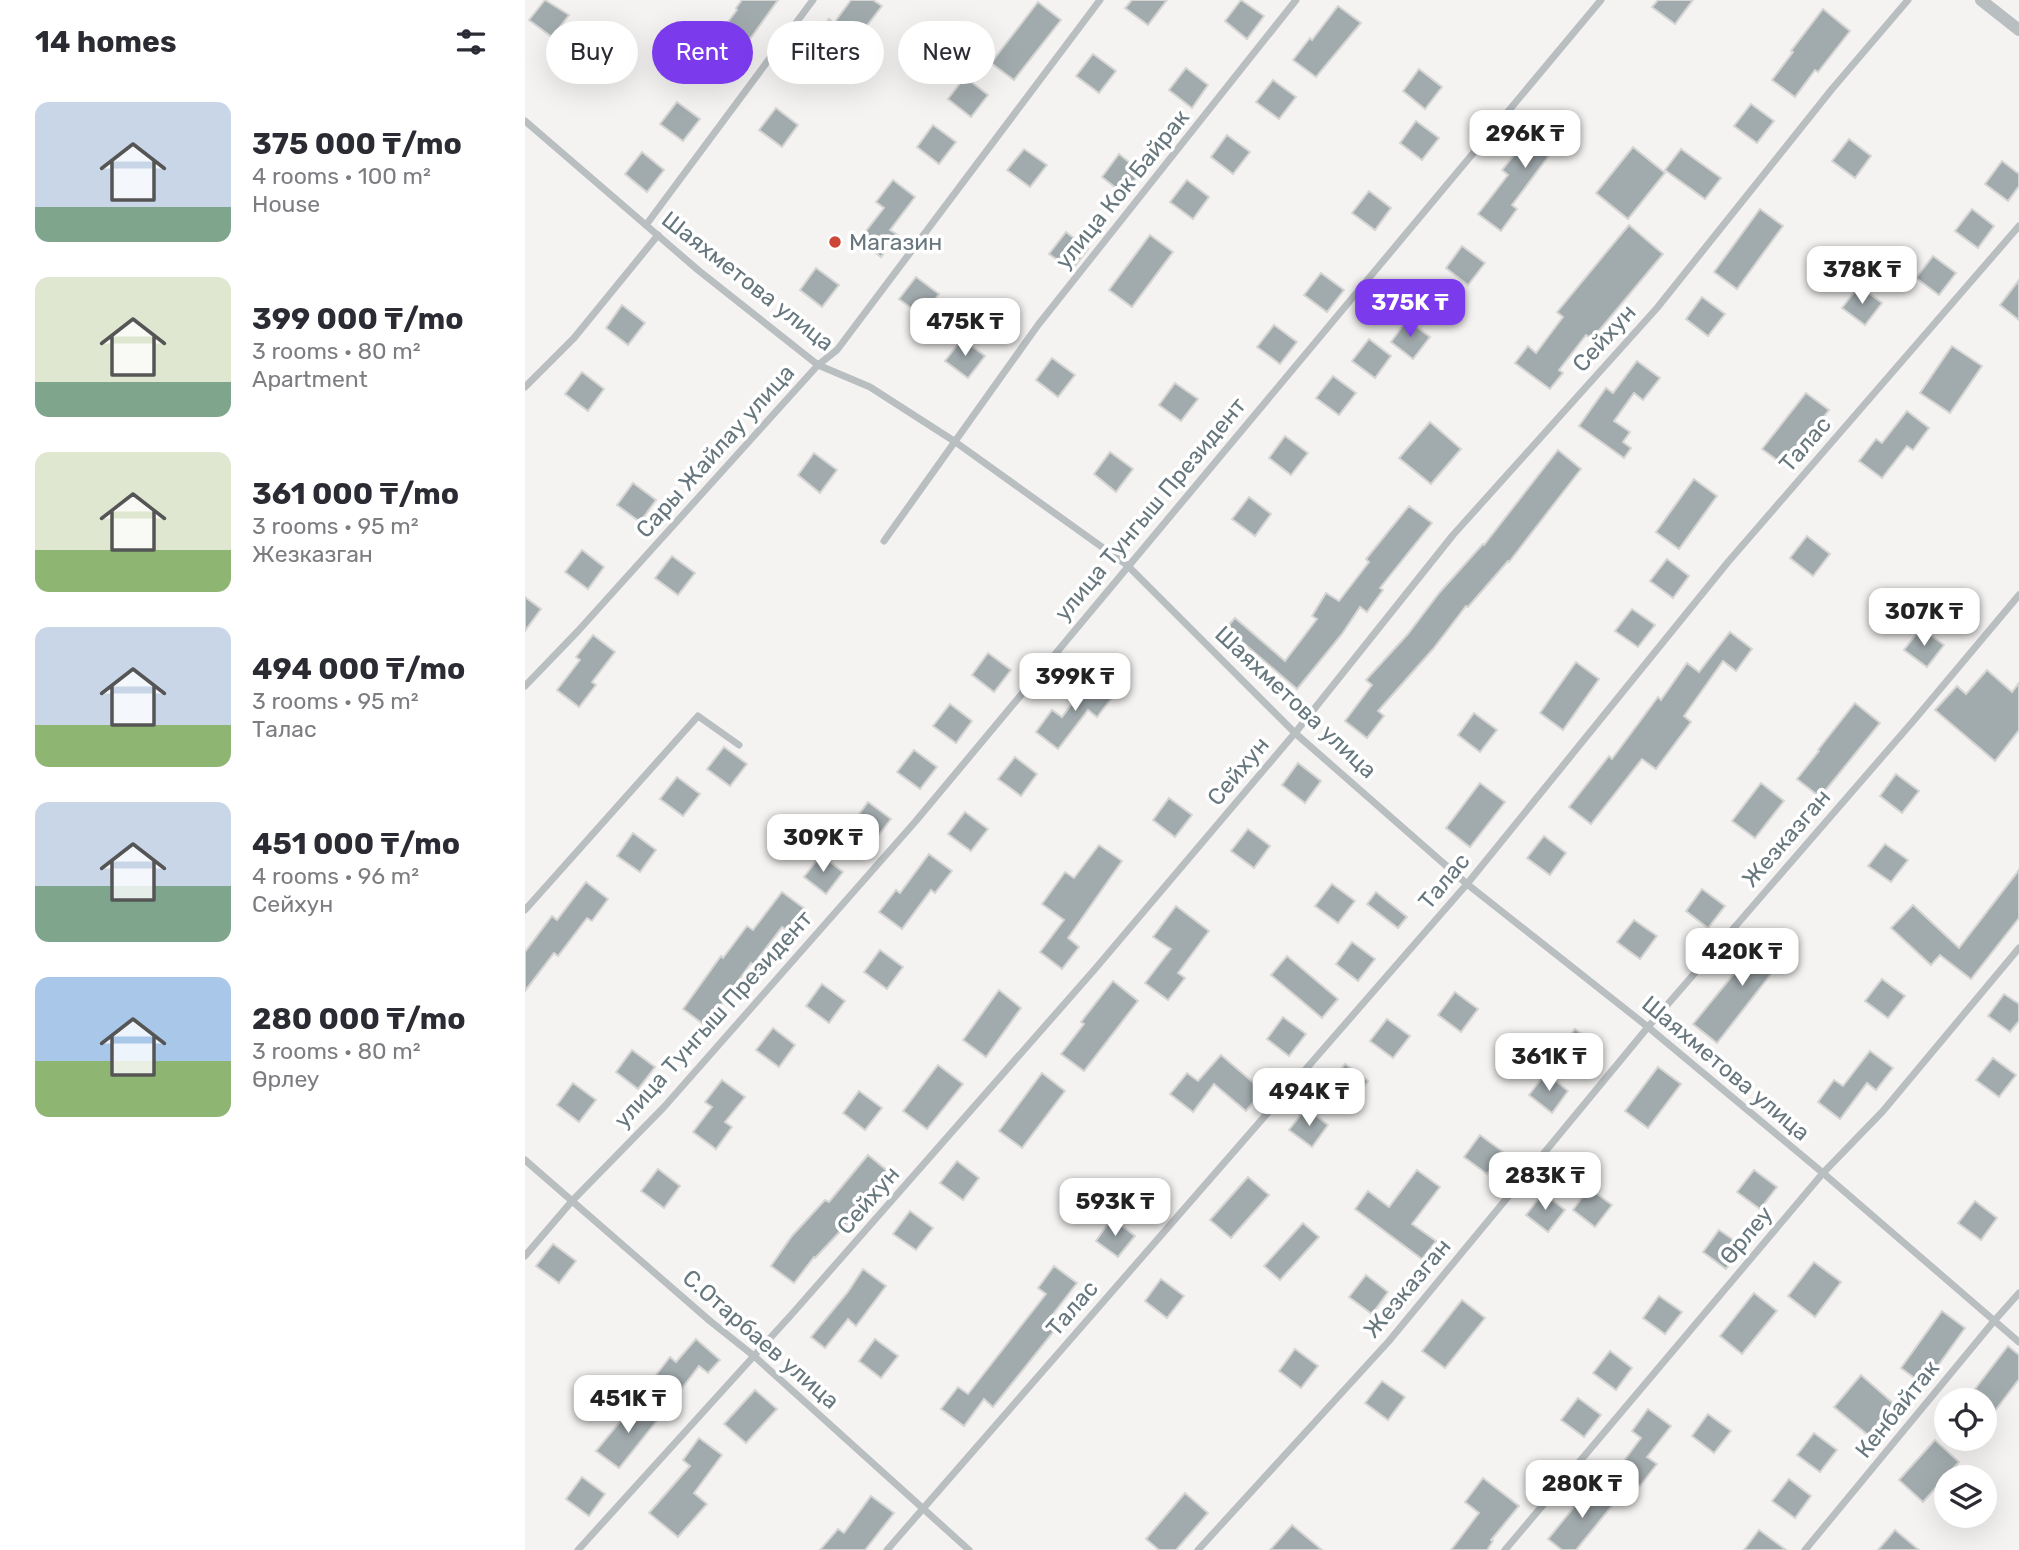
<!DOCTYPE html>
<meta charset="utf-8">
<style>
:root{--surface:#fff;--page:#f2f2f3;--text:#2b2b33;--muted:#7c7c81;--accent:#7c3aed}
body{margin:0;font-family:Rubik,sans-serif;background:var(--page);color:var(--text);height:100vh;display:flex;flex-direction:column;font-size:26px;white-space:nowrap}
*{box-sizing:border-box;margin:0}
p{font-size:23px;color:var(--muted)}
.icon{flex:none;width:38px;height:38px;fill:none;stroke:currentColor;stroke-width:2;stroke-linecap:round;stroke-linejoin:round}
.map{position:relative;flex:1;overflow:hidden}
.panel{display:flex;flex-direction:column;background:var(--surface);width:525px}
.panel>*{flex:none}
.banner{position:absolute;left:21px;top:21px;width:665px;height:63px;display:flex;gap:14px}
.controls{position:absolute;left:1409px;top:1388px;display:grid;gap:14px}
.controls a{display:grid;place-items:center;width:63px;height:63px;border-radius:50%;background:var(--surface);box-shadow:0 7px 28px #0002;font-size:35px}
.price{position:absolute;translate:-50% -60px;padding:0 16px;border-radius:14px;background:#fff;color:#222;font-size:23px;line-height:46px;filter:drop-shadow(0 2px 4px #0008)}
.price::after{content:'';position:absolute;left:50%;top:42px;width:21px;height:16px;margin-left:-10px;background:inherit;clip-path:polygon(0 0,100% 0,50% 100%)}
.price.on{background:var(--accent);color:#fff}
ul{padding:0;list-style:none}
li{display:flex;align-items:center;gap:21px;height:175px;padding:0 35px}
li span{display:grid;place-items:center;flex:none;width:196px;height:140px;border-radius:14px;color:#555}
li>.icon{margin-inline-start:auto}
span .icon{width:84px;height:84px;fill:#fffc;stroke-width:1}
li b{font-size:30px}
h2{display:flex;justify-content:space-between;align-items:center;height:84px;padding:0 35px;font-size:30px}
.tag{padding:0 24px;border-radius:32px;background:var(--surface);box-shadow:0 7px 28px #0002;font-size:24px;line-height:63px}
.tag.on{background:var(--accent);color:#fff}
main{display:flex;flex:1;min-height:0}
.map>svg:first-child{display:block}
.building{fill:#a1aaad;stroke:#d5d5d3;stroke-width:2}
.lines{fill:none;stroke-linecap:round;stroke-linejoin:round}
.minor{stroke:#b9bec0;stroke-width:7}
.tertiary{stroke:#b9bec0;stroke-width:12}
.poi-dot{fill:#cd4638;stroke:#fff;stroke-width:2.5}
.labels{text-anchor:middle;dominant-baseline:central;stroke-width:7;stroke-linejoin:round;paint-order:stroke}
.street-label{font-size:23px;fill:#67777e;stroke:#fff}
.poi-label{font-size:23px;fill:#67777e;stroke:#fff;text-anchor:start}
</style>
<main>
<section class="panel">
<h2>14 homes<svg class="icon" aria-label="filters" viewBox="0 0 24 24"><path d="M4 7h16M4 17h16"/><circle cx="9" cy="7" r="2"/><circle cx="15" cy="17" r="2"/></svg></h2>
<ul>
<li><span style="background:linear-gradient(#c9d6e8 75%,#7fa58c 0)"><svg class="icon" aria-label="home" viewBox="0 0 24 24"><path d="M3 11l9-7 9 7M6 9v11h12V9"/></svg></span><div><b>375 000 ₸/mo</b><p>4 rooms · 100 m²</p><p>House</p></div></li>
<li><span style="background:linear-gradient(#dfe7d0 75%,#7fa58c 0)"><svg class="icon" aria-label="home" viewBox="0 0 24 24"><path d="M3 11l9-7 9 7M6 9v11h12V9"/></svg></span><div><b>399 000 ₸/mo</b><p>3 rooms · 80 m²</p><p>Apartment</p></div></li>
<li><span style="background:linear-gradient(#dfe7d0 70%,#8fb573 0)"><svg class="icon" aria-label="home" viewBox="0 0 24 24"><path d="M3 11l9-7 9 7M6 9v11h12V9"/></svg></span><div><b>361 000 ₸/mo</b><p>3 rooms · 95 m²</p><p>Жезказган</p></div></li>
<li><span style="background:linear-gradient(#c9d6e8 70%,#8fb573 0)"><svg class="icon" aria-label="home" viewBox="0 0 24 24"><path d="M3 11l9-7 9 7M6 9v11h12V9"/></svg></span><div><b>494 000 ₸/mo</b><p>3 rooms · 95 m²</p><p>Талас</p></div></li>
<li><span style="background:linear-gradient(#c9d6e8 60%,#7fa58c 0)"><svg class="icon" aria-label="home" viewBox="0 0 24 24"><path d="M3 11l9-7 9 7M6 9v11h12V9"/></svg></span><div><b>451 000 ₸/mo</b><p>4 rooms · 96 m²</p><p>Сейхун</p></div></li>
<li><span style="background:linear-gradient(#a9c7e8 60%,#8fb573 0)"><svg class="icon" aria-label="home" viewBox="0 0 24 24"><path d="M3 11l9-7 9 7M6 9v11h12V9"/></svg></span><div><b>280 000 ₸/mo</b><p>3 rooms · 80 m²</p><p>Өрлеу</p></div></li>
</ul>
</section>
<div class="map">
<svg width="1494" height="1550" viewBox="0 0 1494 1550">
<rect width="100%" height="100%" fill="#f4f3f1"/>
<g class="building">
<polygon points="20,0 44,15 27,37 4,20"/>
<polygon points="217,0 253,0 207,64 184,47 212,10 211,8"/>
<polygon points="326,0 348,0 357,6 340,28 335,24 310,58 287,41 304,19 309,23"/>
<polygon points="607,0 642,0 623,25 600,8"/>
<polygon points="716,0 739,16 722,39 700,21"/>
<polygon points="1133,0 1168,0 1150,24 1127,7"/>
<polygon points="513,2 536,20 489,80 466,63"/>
<polygon points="813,6 836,23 791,77 768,60 785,38 787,40"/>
<polygon points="1298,9 1325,31 1293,72 1290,70 1270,97 1247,80 1268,52 1266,51"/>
<polygon points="568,54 591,71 574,93 551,76"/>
<polygon points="661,68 683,85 667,108 644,90"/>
<polygon points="894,69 917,87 900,109 878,91"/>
<polygon points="440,77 463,95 446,117 423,99"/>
<polygon points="748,80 771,97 754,119 731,102"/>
<polygon points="152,102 175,119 158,141 135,124"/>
<polygon points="1226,104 1249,121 1232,143 1209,126"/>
<polygon points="251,108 273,125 257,147 234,130"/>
<polygon points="1027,113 1049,130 1033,152 1029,149 987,205 992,209 976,231 953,214 983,175 977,170 994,149 998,151"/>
<polygon points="891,121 914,138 897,160 875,143"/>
<polygon points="408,125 431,142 414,164 392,147"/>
<polygon points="702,135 725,152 708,174 686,157"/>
<polygon points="1324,139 1346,156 1330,178 1307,161"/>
<polygon points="1108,147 1140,173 1103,219 1071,193"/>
<polygon points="499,149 522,165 505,187 482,170"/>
<polygon points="1156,149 1196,178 1180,199 1140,170"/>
<polygon points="117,152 139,170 122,192 100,174"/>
<polygon points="594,154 616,172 599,194 577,177"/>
<polygon points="1477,161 1494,174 1494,186 1483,201 1460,184"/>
<polygon points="368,180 390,197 365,230 373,235 356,257 334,240 359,208 351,202"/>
<polygon points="662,180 684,197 668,219 645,202"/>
<polygon points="844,191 866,208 850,230 827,213"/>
<polygon points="1235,209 1258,226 1212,289 1189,272"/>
<polygon points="1447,209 1469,226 1453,248 1430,231"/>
<polygon points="1104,225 1138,254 1067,339 1061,335 1034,370 1038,373 1025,389 990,363 1003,346 1011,353 1038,317 1032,312"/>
<polygon points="541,232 563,249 547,270 524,254"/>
<polygon points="625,235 648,252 607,307 584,290"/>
<polygon points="937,246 960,263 943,285 921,268"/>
<polygon points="1408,256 1431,273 1414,295 1391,278"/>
<polygon points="291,268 314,285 297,307 275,290"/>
<polygon points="796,273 819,290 802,312 779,295"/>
<polygon points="391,277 414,294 397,316 374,299"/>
<polygon points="1494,280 1494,320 1475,305"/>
<polygon points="1334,286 1357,303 1340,325 1317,308"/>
<polygon points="1177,297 1200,314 1183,336 1161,319"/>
<polygon points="97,305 120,323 103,345 81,328"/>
<polygon points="882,320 905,337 888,359 866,342"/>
<polygon points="749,325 772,342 755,364 732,347"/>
<polygon points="437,339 460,356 443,378 420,361"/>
<polygon points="844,339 866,356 850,378 827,361"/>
<polygon points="1427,346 1457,366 1425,413 1395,393"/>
<polygon points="527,358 550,375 533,397 511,380"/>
<polygon points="1112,361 1135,378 1118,400 1109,393 1089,421 1105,432 1098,442 1106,448 1099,458 1054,426 1081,388 1088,393"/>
<polygon points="57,372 79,389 63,411 40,394"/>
<polygon points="808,376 831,393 814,415 791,398"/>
<polygon points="650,383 673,399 656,421 634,405"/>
<polygon points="1281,393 1304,410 1260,466 1237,449"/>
<polygon points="1382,411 1404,428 1388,450 1382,446 1357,478 1334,461 1351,439 1357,443"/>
<polygon points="905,422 936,449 906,484 874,458"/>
<polygon points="760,436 783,453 766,475 744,458"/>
<polygon points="1033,450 1056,469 984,562 983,561 943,607 941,606 908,649 853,711 859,716 842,738 820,721 847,685 841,680 883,634 915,592 958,544 959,545"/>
<polygon points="585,452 608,469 591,492 569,474"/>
<polygon points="289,453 312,470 295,493 273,475"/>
<polygon points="1169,479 1192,496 1154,549 1131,532"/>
<polygon points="108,483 131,500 115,522 92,505"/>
<polygon points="724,497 746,514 730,536 707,519"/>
<polygon points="884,506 907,523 855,588 858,590 842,612 835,607 817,634 772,689 701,628 710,618 760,661 792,619 787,616 801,593 814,601 844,562 841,559"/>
<polygon points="1282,536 1305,554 1288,576 1265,558"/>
<polygon points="57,550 79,567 63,589 40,572"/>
<polygon points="147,556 170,573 153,595 130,578"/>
<polygon points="1142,559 1164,576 1148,598 1125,581"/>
<polygon points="0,597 16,609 0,631"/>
<polygon points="1107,609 1130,625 1113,647 1090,631"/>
<polygon points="1396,628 1419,645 1402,667 1379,650"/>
<polygon points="1205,632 1227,649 1211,671 1198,661 1159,716 1166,722 1131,769 1117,759 1066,824 1044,807 1084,756 1087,759 1133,697 1136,700 1162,663 1174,672"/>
<polygon points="68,635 90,652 67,682 71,685 54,707 32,690 55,660 51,657"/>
<polygon points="463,653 486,670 469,692 447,675"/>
<polygon points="1051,662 1074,679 1038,730 1015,713"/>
<polygon points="1462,670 1487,692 1494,683 1494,730 1470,761 1410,710 1432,686 1441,694"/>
<polygon points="566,678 589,695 572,717 563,710 533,749 511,732 527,710 537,717"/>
<polygon points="1330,703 1355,723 1295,797 1272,779 1294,751 1293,750"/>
<polygon points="425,704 447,721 431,743 408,726"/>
<polygon points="949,713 972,730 955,752 933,735"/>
<polygon points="199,747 222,764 205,786 182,769"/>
<polygon points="389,750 412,767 395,789 372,772"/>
<polygon points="490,757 512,774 496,796 473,779"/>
<polygon points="773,763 796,781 780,803 757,785"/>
<polygon points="1371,774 1394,791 1377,813 1355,796"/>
<polygon points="152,777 175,794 158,816 135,799"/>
<polygon points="955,783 980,802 945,847 921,828"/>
<polygon points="1236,783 1259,801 1230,838 1207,821"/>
<polygon points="644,798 667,815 650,837 628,820"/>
<polygon points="343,802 366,819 349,841 327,824"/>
<polygon points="440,812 463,829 446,851 423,834"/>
<polygon points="723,829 745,846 729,868 706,851"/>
<polygon points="108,833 131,850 115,872 92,856"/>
<polygon points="1019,836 1041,853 1025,875 1002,858"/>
<polygon points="1360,844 1383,860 1366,882 1343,866"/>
<polygon points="574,845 597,861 543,938 554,947 537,969 515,952 539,920 517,904 540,872 549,878"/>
<polygon points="404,854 427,871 410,893 406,890 377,929 354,912 371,890 375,893"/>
<polygon points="296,855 318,872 301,894 279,877"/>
<polygon points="1494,870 1494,918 1446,979 1415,955 1406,965 1366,928 1388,905 1434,948"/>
<polygon points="61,882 83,899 67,921 62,918 33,956 29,953 0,991 0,952 27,916 32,920"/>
<polygon points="807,884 830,901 813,923 790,906"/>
<polygon points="1177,889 1200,906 1183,928 1161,911"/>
<polygon points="257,892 280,909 263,931 257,927 228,965 226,963 181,1026 158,1009 196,956 198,958 222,926 228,930"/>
<polygon points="851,892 882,917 873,928 842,904"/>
<polygon points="651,906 684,931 653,973 660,978 643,1000 620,983 646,949 628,937"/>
<polygon points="1109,920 1132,936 1115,959 1092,942"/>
<polygon points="1243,932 1265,950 1192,1043 1168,1024"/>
<polygon points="827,942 850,959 833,981 811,964"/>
<polygon points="355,950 378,967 362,989 339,972"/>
<polygon points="762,956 813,999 797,1018 746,975"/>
<polygon points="1357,979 1380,996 1363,1018 1340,1001"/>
<polygon points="588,981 613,1001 559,1071 536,1054 559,1024 556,1022"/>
<polygon points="297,984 320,1001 304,1023 281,1006"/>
<polygon points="474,990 496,1008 461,1057 438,1040"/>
<polygon points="930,992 953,1009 936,1032 913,1015"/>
<polygon points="1479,994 1494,1004 1494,1021 1485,1032 1463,1016"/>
<polygon points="758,1017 781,1034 764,1056 742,1039"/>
<polygon points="862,1019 885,1036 868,1058 845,1041"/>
<polygon points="248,1028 270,1045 254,1067 231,1050"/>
<polygon points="1050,1029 1073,1046 1056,1068 1033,1051"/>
<polygon points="107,1050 130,1067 113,1089 91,1072"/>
<polygon points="1345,1051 1368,1068 1351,1090 1342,1083 1315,1119 1293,1102 1309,1080 1318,1086"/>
<polygon points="696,1055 738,1091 721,1111 689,1084 668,1112 645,1094 662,1073 673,1081"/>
<polygon points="1468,1058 1491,1075 1474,1097 1451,1080"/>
<polygon points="820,1064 843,1081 826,1104 804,1086"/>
<polygon points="413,1065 438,1084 402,1129 378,1111"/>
<polygon points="1133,1067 1156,1084 1123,1128 1100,1111"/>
<polygon points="517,1073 540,1091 497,1148 474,1131"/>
<polygon points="1021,1073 1043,1091 1027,1113 1004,1095"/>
<polygon points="197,1080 220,1097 200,1122 207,1127 191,1149 168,1132 187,1107 180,1102"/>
<polygon points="48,1083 71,1100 54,1122 32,1105"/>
<polygon points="334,1091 357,1108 340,1130 318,1113"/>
<polygon points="781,1108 803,1125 787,1147 764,1130"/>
<polygon points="955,1135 978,1152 962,1174 939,1157"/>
<polygon points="343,1155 365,1173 323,1223 290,1258 289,1257 269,1283 246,1266 267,1236 300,1200 304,1202"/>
<polygon points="432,1161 454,1178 438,1200 415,1183"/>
<polygon points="133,1169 155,1186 139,1208 116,1191"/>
<polygon points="892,1170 915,1187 887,1224 911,1241 897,1259 830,1209 843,1191 864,1207"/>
<polygon points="1229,1170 1252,1187 1235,1209 1212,1192"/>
<polygon points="723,1177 744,1195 706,1238 685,1220"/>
<polygon points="1064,1188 1087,1205 1070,1227 1048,1210"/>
<polygon points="1018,1193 1040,1210 1023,1232 1001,1215"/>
<polygon points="1450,1201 1472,1218 1456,1240 1433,1223"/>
<polygon points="385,1211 408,1228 391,1250 368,1234"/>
<polygon points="587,1218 610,1236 593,1257 571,1241"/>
<polygon points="778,1223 794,1237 755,1280 739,1266"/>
<polygon points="1194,1230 1217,1246 1201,1269 1178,1252"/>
<polygon points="28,1244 51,1261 34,1283 11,1266"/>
<polygon points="1289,1262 1316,1282 1290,1317 1263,1296"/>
<polygon points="529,1266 552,1283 528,1314 537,1321 468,1407 459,1399 439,1426 416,1409 433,1387 443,1394 521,1294 513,1288"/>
<polygon points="338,1269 361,1286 331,1326 323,1319 300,1348 286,1337 323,1292"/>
<polygon points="841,1275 863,1292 847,1314 824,1297"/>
<polygon points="636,1279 659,1296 642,1318 620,1301"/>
<polygon points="1229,1293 1252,1311 1217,1354 1195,1336"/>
<polygon points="1134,1296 1157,1312 1140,1334 1118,1318"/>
<polygon points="937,1300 960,1318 920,1368 897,1351"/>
<polygon points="1417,1311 1440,1328 1399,1385 1376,1368"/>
<polygon points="171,1339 195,1360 183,1373 174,1366 151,1396 128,1379 145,1357 151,1362"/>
<polygon points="350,1339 373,1356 356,1378 334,1361"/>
<polygon points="1483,1346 1494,1355 1494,1379 1460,1424 1460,1396 1450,1389"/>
<polygon points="770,1349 793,1366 776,1388 754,1371"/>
<polygon points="1085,1351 1107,1368 1091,1390 1068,1373"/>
<polygon points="1336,1375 1369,1404 1343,1435 1309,1407"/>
<polygon points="857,1381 880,1397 863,1420 840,1403"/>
<polygon points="230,1390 252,1409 221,1443 199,1424"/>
<polygon points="1053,1398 1076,1415 1059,1437 1036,1420"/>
<polygon points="112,1401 134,1418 94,1468 71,1451"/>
<polygon points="1123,1409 1146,1426 1122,1457 1132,1464 1115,1486 1092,1470 1116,1438 1107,1431"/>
<polygon points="1183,1414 1206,1431 1189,1453 1167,1436"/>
<polygon points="1289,1433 1312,1450 1295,1472 1272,1455"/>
<polygon points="174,1438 197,1455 169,1493 182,1504 153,1537 124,1513 165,1466 158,1460"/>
<polygon points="1410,1440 1434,1462 1398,1502 1374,1480"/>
<polygon points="57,1477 80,1494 64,1516 41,1499"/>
<polygon points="958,1478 994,1506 966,1540 968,1541 962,1550 926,1550 954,1513 940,1502"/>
<polygon points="1264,1479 1286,1496 1270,1518 1247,1501"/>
<polygon points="1067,1485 1090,1502 1051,1550 1037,1550 1023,1539"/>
<polygon points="660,1493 683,1513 651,1550 634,1550 621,1539"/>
<polygon points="346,1496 369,1513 340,1550 295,1550 313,1529 319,1533"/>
<polygon points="767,1525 797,1550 745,1550"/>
<polygon points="1234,1530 1261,1550 1219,1550"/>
<polygon points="1370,1530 1394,1550 1353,1550"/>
</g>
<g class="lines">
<g class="minor">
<polyline points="0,121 173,270 293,365 345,387 429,441 602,565 770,733 942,884 1123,1027 1298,1173 1494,1342"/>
<polyline points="121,225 288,0"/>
<polyline points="0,387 49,338 133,235"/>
<polyline points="359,541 513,325 771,0"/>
<polyline points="0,686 53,631 293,365 312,350 575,0"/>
<polyline points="0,910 173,716 214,745"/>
<polyline points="0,1160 185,1321 229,1356 444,1550"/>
<polyline points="0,1256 47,1201 139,1107 390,822 1076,0"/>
<polyline points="53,1550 267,1314 570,969 770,733 928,535 1132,308 1307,89 1383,0"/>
<polyline points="362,1550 942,884 1203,562 1494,226"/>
<polyline points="673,1550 864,1341 1123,1027 1390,719 1494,595"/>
<polyline points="980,1550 1298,1173 1358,1111 1494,948"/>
<polyline points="1280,1550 1469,1321 1494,1293"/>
</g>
<polyline class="tertiary" points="1456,0 1494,30"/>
</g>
<circle class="poi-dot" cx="310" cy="242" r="7"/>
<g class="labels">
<g class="street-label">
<text transform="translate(597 189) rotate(-51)">улица Кок Байрак</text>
<text transform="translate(223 281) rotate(38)">Шаяхметова улица</text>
<text transform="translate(1079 338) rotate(-48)">Сейхун</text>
<text transform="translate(1280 444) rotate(-49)">Талас</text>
<text transform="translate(190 451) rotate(-48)">Сары Жайлау улица</text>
<text transform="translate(625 509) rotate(-50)">улица Тунгыш Президент</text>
<text transform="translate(771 702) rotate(43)">Шаяхметова улица</text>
<text transform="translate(713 771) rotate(-50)">Сейхун</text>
<text transform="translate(1261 838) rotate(-49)">Жезказган</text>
<text transform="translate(919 881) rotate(-50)">Талас</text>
<text transform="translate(188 1019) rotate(-48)">улица Тунгыш Президент</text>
<text transform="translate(1201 1068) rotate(40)">Шаяхметова улица</text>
<text transform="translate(343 1200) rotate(-49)">Сейхун</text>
<text transform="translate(1221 1235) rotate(-50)">Өрлеу</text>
<text transform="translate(882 1288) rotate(-50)">Жезказган</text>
<text transform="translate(547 1308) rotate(-49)">Талас</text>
<text transform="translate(236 1339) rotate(41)">С.Отарбаев улица</text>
<text transform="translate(1372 1409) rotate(-51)">Кенбайтак</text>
</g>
<g class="poi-label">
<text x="324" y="242">Магазин</text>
</g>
</g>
</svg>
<div class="controls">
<a><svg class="icon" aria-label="locate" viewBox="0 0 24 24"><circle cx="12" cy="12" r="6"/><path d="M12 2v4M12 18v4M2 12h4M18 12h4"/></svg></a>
<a><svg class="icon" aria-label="layers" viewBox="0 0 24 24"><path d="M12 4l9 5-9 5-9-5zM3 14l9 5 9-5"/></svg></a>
</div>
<b class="price" style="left:1000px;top:170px">296K ₸</b>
<b class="price" style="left:1337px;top:306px">378K ₸</b>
<b class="price on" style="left:885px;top:339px">375K ₸</b>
<b class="price" style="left:440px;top:358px">475K ₸</b>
<b class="price" style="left:1399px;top:648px">307K ₸</b>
<b class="price" style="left:550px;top:713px">399K ₸</b>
<b class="price" style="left:298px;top:874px">309K ₸</b>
<b class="price" style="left:1217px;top:988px">420K ₸</b>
<b class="price" style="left:1024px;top:1093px">361K ₸</b>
<b class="price" style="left:784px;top:1128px">494K ₸</b>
<b class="price" style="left:1020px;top:1212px">283K ₸</b>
<b class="price" style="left:590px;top:1238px">593K ₸</b>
<b class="price" style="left:103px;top:1435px">451K ₸</b>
<b class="price" style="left:1057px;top:1520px">280K ₸</b>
<div class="banner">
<a class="tag">Buy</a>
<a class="tag on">Rent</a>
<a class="tag">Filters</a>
<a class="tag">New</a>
</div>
</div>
</main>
